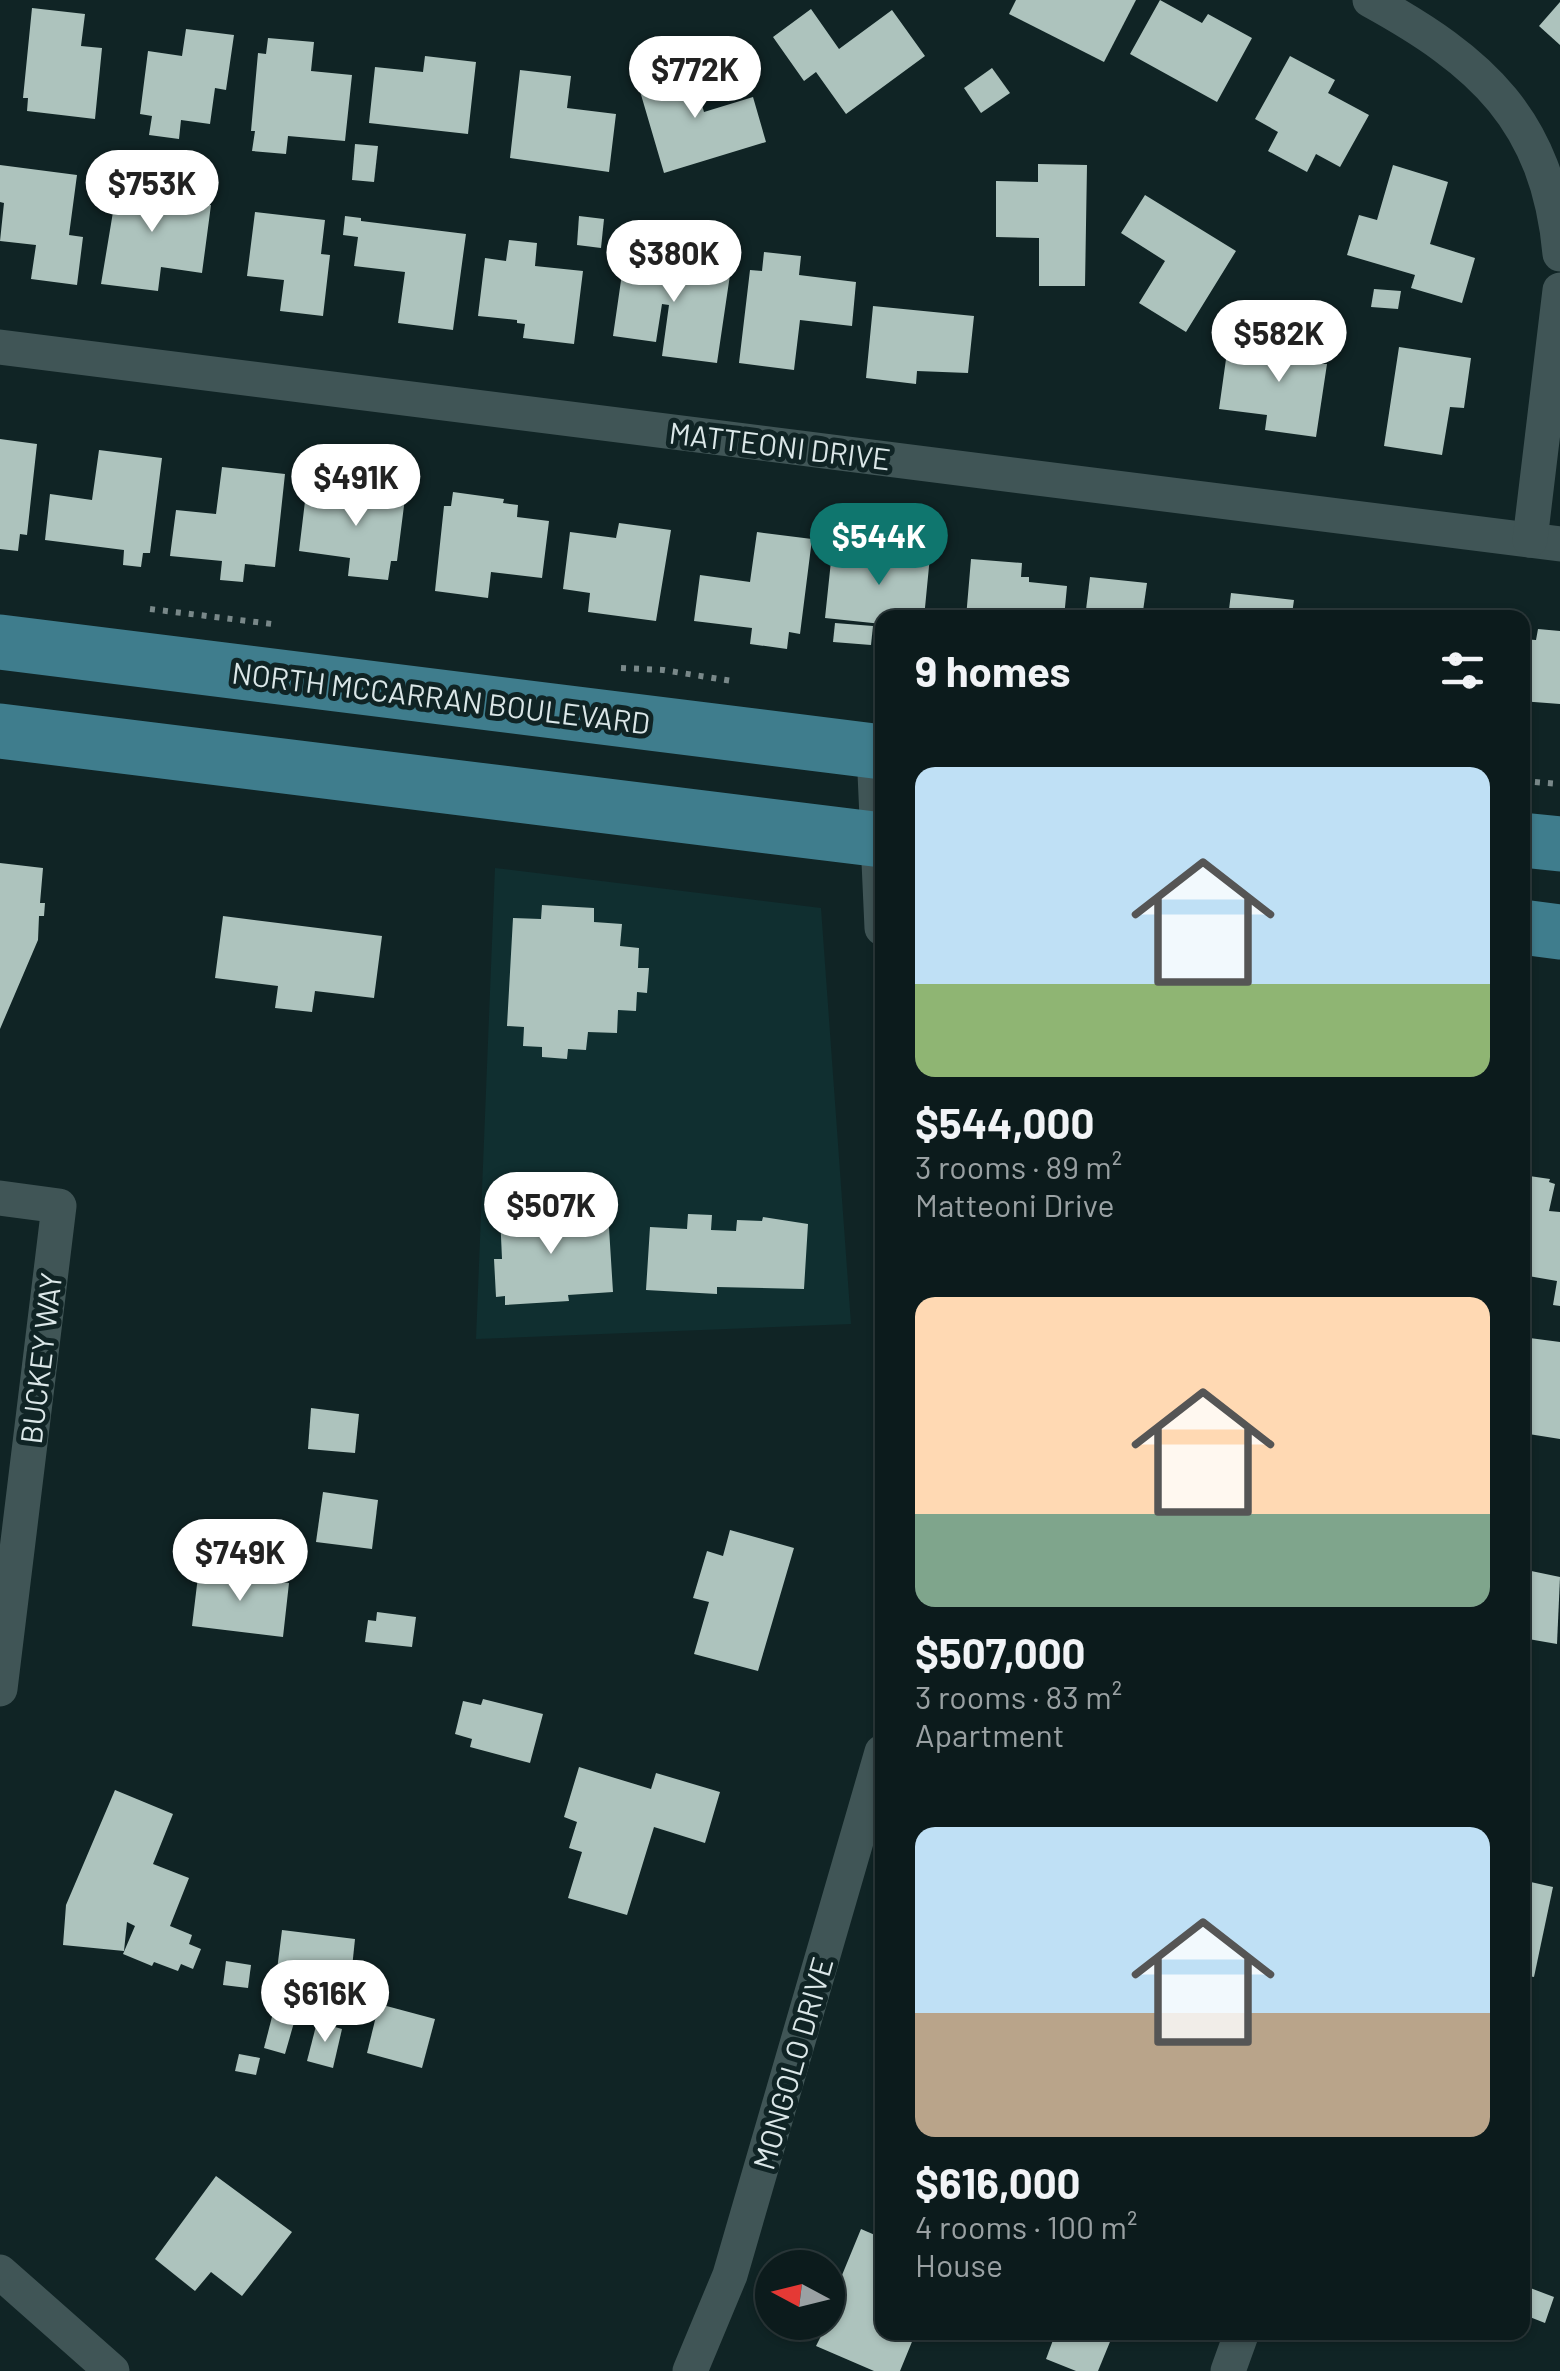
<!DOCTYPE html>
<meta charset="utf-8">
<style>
:root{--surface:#0c1b1c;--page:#1a2829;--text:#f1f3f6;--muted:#9aa1a3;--line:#2c393b;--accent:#0f766e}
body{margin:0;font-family:Barlow,sans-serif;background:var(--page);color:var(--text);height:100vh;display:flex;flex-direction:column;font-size:38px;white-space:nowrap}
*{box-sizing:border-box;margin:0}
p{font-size:32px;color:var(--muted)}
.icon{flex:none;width:55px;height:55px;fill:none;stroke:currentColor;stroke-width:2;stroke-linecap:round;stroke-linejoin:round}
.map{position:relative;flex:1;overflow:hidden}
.side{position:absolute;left:875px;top:610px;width:655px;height:1730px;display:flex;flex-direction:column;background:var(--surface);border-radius:20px;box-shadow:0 2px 8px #0004,0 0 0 2px var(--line)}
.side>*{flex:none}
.needle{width:65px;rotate:277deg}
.fabs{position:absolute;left:755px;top:2250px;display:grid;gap:20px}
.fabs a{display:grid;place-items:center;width:90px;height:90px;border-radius:50%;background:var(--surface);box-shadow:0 2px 8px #0004,0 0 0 2px var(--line);font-size:50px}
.price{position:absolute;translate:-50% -85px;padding:0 22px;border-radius:35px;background:#fff;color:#222;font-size:32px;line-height:65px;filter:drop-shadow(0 2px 5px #0008)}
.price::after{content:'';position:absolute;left:50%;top:60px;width:30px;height:22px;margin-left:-15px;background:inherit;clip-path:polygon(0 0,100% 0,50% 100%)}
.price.selected{background:var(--accent);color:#fff}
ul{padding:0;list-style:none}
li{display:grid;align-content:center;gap:20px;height:530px;padding:0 40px}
li span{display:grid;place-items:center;height:310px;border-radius:20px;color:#555}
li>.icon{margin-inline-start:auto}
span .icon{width:180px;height:180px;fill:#fffc;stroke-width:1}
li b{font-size:42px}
h2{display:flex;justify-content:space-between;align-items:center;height:120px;padding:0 40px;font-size:42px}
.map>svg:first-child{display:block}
.built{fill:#102f30}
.building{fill:#adc3bd}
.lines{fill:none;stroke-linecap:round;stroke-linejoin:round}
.path{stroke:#798889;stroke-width:6;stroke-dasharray:5 8;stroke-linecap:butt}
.minor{stroke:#405556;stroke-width:35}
.primary{stroke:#3f7d8d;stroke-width:55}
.labels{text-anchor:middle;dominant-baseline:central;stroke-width:10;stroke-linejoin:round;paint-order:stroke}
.street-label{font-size:30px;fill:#dbe7e8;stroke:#102425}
</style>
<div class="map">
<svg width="1560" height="2371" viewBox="0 0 1560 2371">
<rect width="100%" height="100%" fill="#102425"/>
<polygon class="built" points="495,868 821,908 851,1324 476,1339"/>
<g class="building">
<polygon points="1016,0 1136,0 1104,62 1009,14"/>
<polygon points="1160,0 1202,23 1208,14 1252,38 1217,102 1130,54"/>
<polygon points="1560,2 1560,45 1539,26"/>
<polygon points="32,8 85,14 81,46 102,48 95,119 27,111 28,98 23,98"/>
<polygon points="811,9 839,49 892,10 925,56 846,114 816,72 804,81 773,37"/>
<polygon points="186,29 234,35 226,90 215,88 210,124 181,120 179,139 149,135 152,116 140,114 148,51 182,56"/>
<polygon points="268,38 314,42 311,71 352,75 345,141 288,136 286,154 252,151 255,131 251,131 258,53 266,54"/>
<polygon points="425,56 476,62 468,134 369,123 375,67 423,72"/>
<polygon points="1290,56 1335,80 1328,93 1369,115 1340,167 1316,154 1307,172 1268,151 1278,132 1255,119"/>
<polygon points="690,65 704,112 753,97 766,142 664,173 637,81"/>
<polygon points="992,68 1010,93 981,113 964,88"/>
<polygon points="520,70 571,76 567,108 616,114 609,172 510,158"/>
<polygon points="355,144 378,146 374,182 352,180"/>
<polygon points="1038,164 1087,165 1085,286 1039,286 1039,238 996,237 996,181 1038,182"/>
<polygon points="0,165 77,175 69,235 83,237 77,285 31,279 36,245 0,241 4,203 0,202"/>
<polygon points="1393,165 1448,182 1430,244 1475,258 1462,303 1411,288 1415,275 1347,255 1359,215 1377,220"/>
<polygon points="120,170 157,175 154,198 211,205 202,273 161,267 158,291 101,284"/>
<polygon points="1145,195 1236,251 1186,332 1139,303 1165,261 1121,233"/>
<polygon points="255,212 325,220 321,254 330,255 323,316 280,311 284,280 247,276"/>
<polygon points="345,216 361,218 361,221 466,234 453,330 398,323 405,272 354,266 358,237 343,235"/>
<polygon points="579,216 604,219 601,248 577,245"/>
<polygon points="509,240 537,243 535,266 583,271 574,344 523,338 525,324 517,323 517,320 478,316 485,258 506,261"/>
<polygon points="764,252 801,256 799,275 856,282 852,326 800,320 794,370 739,363 750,270 762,271"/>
<polygon points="625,253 731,268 717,363 662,356 669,305 662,304 656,342 613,336"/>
<polygon points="1374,289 1401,291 1398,309 1371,307"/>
<polygon points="873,306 974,316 968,373 917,371 916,384 866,378"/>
<polygon points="1281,334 1325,340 1322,364 1327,364 1316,437 1265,430 1267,415 1219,409 1227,352 1277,359"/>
<polygon points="1399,347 1471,358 1464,408 1450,407 1442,455 1384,446"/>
<polygon points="0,439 37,444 27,535 20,534 18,551 0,549"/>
<polygon points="99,450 162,458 150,553 143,553 141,567 123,565 124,550 45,540 50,494 92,500"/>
<polygon points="222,467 285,474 275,567 245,564 243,582 220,580 222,561 170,556 176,510 216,514"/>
<polygon points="354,483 406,490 397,561 391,561 388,580 348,576 350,558 299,551 306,493 345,499 345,496 353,497"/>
<polygon points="453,492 504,499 503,503 518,505 517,517 549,521 542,578 491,572 488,598 435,591 444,506 451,506"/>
<polygon points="619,523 671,530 656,621 588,612 590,593 563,589 570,532 616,538"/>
<polygon points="757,532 812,539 800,634 789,632 787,649 750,644 752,628 694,621 700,575 750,582"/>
<polygon points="880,551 930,556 924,618 882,618 882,624 825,618 831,561 866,564 868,553 879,554"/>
<polygon points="971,559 1022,563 1021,577 1029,577 1029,582 1067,586 1064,618 966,618"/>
<polygon points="1090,577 1147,583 1142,618 1085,618"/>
<polygon points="1231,593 1294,600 1292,614 1301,618 1228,618"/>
<polygon points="835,623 873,626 871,645 833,642"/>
<polygon points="1538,629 1560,631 1560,704 1522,701 1522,639 1536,640"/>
<polygon points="0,863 43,868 40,903 45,903 44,916 39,916 38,940 0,1029"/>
<polygon points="542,905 594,908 594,922 622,924 620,946 639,948 638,968 649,968 647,993 637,992 636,1011 618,1010 617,1033 588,1032 586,1050 568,1049 567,1059 542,1057 542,1047 523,1046 524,1027 507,1026 513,918 541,919"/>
<polygon points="223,916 382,936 374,998 315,991 312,1012 275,1008 278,986 215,978"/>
<polygon points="1522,1175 1550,1179 1549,1182 1555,1184 1549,1211 1560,1212 1560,1306 1553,1305 1557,1281 1522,1275"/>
<polygon points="542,1204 543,1212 563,1211 564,1230 572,1229 571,1214 596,1213 597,1229 609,1228 613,1292 568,1295 569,1301 505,1305 505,1296 496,1297 494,1259 502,1259 500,1214 518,1213 517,1206"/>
<polygon points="688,1214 712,1215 711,1230 736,1231 737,1220 762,1221 763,1217 808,1224 804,1289 717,1287 717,1294 646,1290 650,1227 687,1229"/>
<polygon points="1522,1337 1560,1342 1560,1439 1522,1433"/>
<polygon points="311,1408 359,1414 355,1453 308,1449"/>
<polygon points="323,1492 378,1500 372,1549 316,1542"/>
<polygon points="730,1530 794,1548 758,1671 694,1654 709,1602 693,1598 707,1551 723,1556"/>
<polygon points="199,1568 221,1571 221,1574 289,1583 283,1637 192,1626"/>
<polygon points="1522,1569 1560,1577 1557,1644 1522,1638"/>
<polygon points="377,1612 416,1617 412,1647 365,1642 368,1620 376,1621"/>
<polygon points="483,1699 543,1714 530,1763 470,1747 472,1739 455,1734 463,1701 481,1705"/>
<polygon points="579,1767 651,1789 656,1773 720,1792 705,1843 654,1827 627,1915 568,1898 582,1852 569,1848 577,1822 564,1817"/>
<polygon points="115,1790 173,1814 153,1864 189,1878 170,1926 192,1935 189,1944 201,1949 193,1969 181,1964 178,1971 154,1962 152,1966 123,1954 135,1926 127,1922 124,1951 63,1945 66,1905"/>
<polygon points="1522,1880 1553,1887 1534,1977 1522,1975"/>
<polygon points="282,1930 355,1939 350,1987 276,1978"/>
<polygon points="226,1961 251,1965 248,1988 223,1985"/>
<polygon points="379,2004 435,2019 422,2068 367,2053"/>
<polygon points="273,2013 295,2019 285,2054 264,2048"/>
<polygon points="317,2022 342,2029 333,2068 307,2061"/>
<polygon points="239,2054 260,2058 256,2075 235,2071"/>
<polygon points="216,2176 292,2232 242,2296 211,2272 195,2291 155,2259"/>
<polygon points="861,2229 882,2238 882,2332 916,2332 900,2371 874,2371 816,2346 828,2322 836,2299 833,2297"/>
<polygon points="1525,2286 1554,2297 1545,2323 1522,2314"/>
<polygon points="1056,2332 1114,2332 1098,2371 1076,2371 1046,2359"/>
</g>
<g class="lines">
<g class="path">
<polyline points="150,609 272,624"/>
<polyline points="621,668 663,670 732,681"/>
<polyline points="1522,781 1560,784"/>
</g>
<g class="minor">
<path d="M1370,0C1481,61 1548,120 1560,254"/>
<polyline points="0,347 1560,544"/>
<polyline points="1530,540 1560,290"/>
<polyline points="874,751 882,928"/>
<polyline points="0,1198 59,1206 0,1689"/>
<polyline points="0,2272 112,2371"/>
<polyline points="690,2371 730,2275 882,1752"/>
<polyline points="1228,2371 1242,2332"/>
</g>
<g class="primary">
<polyline points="0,642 882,752"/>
<polyline points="0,731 882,840"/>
<polyline points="1522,840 1560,844"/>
<polyline points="1522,927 1560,932"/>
</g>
</g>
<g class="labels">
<g class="street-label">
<text transform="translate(780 445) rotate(7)">MATTEONI DRIVE</text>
<text transform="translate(441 697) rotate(7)">NORTH MCCARRAN BOULEVARD</text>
<text transform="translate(40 1358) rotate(-83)">BUCKEY WAY</text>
<text transform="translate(792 2063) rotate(-74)">MONGOLO DRIVE</text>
</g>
</g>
</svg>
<div class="fabs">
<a><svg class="needle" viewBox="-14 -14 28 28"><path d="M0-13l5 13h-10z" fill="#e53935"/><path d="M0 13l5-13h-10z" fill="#9aa1a3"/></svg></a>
</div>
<b class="price" style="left:695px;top:121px">$772K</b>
<b class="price" style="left:152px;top:235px">$753K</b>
<b class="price" style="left:674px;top:305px">$380K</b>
<b class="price" style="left:1279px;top:385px">$582K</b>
<b class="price" style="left:356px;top:529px">$491K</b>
<b class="price selected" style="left:879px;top:588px">$544K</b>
<b class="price" style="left:551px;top:1257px">$507K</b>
<b class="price" style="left:240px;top:1604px">$749K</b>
<b class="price" style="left:325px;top:2045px">$616K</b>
<section class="side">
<h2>9 homes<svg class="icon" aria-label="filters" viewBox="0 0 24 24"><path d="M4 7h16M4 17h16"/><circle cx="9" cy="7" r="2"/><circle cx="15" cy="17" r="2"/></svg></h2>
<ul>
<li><span style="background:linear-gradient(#bfe0f5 70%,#8fb573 0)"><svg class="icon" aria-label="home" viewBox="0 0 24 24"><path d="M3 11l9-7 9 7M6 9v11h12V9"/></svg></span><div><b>$544,000</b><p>3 rooms · 89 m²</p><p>Matteoni Drive</p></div></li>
<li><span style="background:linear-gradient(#ffd9b3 70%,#7fa58c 0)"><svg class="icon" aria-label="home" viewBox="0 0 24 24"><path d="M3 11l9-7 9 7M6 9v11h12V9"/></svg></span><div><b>$507,000</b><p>3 rooms · 83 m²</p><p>Apartment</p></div></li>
<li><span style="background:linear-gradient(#bfe0f5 60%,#b9a48a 0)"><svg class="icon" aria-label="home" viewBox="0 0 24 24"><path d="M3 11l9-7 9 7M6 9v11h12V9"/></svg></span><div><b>$616,000</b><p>4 rooms · 100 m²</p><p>House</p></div></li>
</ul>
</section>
</div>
